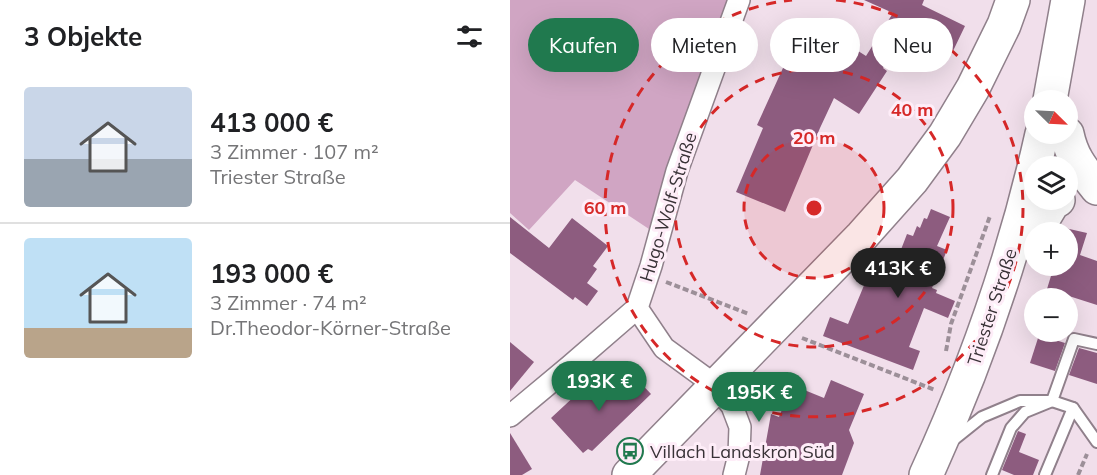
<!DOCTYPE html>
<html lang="de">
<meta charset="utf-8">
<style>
:root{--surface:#fff;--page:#f2f2f2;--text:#202124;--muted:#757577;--line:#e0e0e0;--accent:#20794e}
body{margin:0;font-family:Mulish,sans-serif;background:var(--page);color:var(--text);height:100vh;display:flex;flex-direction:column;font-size:22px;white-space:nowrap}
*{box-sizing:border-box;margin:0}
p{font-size:20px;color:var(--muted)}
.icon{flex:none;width:33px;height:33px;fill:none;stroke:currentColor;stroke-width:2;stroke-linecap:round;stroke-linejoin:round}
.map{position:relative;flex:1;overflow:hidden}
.panel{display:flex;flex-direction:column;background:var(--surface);width:510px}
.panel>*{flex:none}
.top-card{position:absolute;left:18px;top:18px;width:478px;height:54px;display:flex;gap:12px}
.needle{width:39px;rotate:114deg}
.controls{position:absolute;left:514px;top:90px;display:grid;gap:12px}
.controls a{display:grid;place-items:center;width:54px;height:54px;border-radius:50%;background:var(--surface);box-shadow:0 6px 24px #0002;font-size:30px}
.price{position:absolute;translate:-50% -51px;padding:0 14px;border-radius:21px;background:var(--accent);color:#fff;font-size:20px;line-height:39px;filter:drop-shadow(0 2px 3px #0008)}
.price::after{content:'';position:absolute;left:50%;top:36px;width:18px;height:14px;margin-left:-9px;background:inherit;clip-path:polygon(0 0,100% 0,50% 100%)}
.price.current{background:#222;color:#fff}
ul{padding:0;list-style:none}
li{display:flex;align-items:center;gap:18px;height:150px;padding:0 24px}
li+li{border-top:2px solid var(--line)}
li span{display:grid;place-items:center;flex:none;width:168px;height:120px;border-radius:6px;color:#555}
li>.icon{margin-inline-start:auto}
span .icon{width:72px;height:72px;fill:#fffc;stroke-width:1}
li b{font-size:26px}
h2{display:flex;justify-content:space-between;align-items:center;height:72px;padding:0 24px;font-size:26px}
.chip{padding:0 21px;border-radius:27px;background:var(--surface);box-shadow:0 6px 24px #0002;font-size:21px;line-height:54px}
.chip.current{background:var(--accent);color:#fff}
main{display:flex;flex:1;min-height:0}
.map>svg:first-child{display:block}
.green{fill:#d0a5c3}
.building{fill:#8d5c7f}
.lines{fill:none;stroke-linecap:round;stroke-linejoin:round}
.service-casing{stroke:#90808b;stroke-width:14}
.minor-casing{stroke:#90808b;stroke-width:24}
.primary-casing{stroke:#90808b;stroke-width:36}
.path{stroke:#9c8f98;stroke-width:4;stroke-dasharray:6 3;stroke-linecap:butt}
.service{stroke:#fff;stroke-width:10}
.minor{stroke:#fff;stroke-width:21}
.primary{stroke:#fff;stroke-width:33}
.ring{fill:none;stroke:#d62828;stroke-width:3;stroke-dasharray:10 8}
.labels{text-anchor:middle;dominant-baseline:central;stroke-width:6;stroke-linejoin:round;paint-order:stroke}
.street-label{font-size:18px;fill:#393237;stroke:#feedf8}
.poi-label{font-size:18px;fill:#393237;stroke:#feedf8;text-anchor:start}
.centre{fill:#d62828;stroke:#feedf8;stroke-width:3}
.ring-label{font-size:18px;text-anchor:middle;font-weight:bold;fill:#d62828;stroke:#feedf8;stroke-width:6;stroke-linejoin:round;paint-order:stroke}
</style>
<main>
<section class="panel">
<h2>3 Objekte<svg class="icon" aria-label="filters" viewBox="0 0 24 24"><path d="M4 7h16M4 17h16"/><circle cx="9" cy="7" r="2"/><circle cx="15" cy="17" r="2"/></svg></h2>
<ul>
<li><span style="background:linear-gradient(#c9d6e8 60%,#9aa5b1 0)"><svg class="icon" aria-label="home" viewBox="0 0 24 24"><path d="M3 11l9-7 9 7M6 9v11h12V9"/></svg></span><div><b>413 000 €</b><p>3 Zimmer · 107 m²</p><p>Triester Straße</p></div></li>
<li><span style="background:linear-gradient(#bfe0f5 75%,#b9a48a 0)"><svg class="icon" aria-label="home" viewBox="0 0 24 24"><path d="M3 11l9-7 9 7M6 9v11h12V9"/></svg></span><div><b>193 000 €</b><p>3 Zimmer · 74 m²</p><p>Dr.Theodor-Körner-Straße</p></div></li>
</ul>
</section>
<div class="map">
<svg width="587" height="475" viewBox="0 0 587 475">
<rect width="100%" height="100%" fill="#f1dfeb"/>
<polygon class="green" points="0,0 217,0 139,229 65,180 19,230 0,213"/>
<g class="building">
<polygon points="354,0 414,0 412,5 455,26 443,51 397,30 373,68 377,71 349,114 324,98 310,128 275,212 226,192 253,128 247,125 288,35 299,40 303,30 345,49 356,56 383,13"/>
<polygon points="421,209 440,217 427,246 437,250 422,288 427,290 426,293 445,301 438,318 414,308 399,347 410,351 403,370 313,336 320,317 338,324 355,283 360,285 367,267 382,273 397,234 403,236 407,226 410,228 414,218 417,219"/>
<polygon points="0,217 39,248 62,218 98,246 83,266 87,269 77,283 88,291 77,306 65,297 63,300 0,253"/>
<polygon points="555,228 577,233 570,255 587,261 587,305 537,289 544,266 558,266 558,232 554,232"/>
<polygon points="529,335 555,343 545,371 520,363"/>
<polygon points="0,342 24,362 0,391"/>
<polygon points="569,348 587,353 587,384 559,375"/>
<polygon points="123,375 141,394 82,451 78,449 73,453 41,418 83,379 99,397"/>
<polygon points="321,380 354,394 339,430 344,443 332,475 250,475 261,414 269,417 282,385 314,398"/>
<polygon points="508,431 516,434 509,452 529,460 523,475 504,475 492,470"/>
<polygon points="0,433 22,469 12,475 0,475"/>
</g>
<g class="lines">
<defs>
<g id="service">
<polyline points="442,441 472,417 510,401 542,401 563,408 587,442"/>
<polyline points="482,475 501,428 515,412 542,401 564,339 587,344"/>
<polyline points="535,475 563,408"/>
</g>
<g id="minor">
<polyline points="0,416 60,366 127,308"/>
<polyline points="224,475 229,455 230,427 222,406 206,386 154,348 127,308 141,266 167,171 229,0"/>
</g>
<g id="primary">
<polyline points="540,100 558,0"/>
<path d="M557,134C562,158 572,169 587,188"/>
<polyline points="527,232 530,224 544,201 548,200"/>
<polyline points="119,475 352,236 402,180 435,135 463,88 494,25 503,0"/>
<path d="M416,475C466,366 506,251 532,134"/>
</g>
</defs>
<use href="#service" class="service-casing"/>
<use href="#minor" class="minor-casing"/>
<use href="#primary" class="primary-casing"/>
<g class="path">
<polyline points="156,282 239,314"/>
<polyline points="292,338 425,390"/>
<polyline points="436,351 441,324 480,216"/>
<polyline points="568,475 577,454"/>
</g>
<use href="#service" class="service"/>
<use href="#minor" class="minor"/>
<use href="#primary" class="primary"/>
</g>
<circle cx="304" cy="208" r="70" fill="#d62828" fill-opacity=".12"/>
<g class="ring">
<circle cx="304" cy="208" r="70"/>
<circle cx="304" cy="208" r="139"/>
<path d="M326 0A209 209 0 1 1 282 0"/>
</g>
<defs>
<symbol id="bus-ring" viewBox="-11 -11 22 22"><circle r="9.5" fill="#feedf8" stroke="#20794e" stroke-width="1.5"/><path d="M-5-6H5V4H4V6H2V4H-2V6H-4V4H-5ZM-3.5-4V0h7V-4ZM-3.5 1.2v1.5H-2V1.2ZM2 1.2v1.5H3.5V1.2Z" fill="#20794e"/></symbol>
</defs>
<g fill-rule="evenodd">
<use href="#bus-ring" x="105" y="436" width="30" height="30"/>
</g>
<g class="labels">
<g class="street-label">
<text transform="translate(158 207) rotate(-73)">Hugo-Wolf-Straße</text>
<text transform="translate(482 307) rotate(-72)">Triester Straße</text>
</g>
<g class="poi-label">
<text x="140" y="451">Villach Landskron Süd</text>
</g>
</g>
<circle cx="304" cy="208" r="9" class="centre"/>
<g class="ring-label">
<text x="402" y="116">40 m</text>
<text x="304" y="144">20 m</text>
<text x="95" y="214">60 m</text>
</g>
</svg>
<div class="controls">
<a><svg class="needle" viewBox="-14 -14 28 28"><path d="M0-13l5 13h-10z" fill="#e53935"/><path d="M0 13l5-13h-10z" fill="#757577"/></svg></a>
<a><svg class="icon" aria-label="layers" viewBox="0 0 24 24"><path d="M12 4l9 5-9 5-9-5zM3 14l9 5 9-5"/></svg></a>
<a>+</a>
<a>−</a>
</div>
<b class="price current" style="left:388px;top:299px">413K €</b>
<b class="price" style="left:89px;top:412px">193K €</b>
<b class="price" style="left:249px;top:423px">195K €</b>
<div class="top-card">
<a class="chip current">Kaufen</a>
<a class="chip">Mieten</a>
<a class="chip">Filter</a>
<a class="chip">Neu</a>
</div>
</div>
</main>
